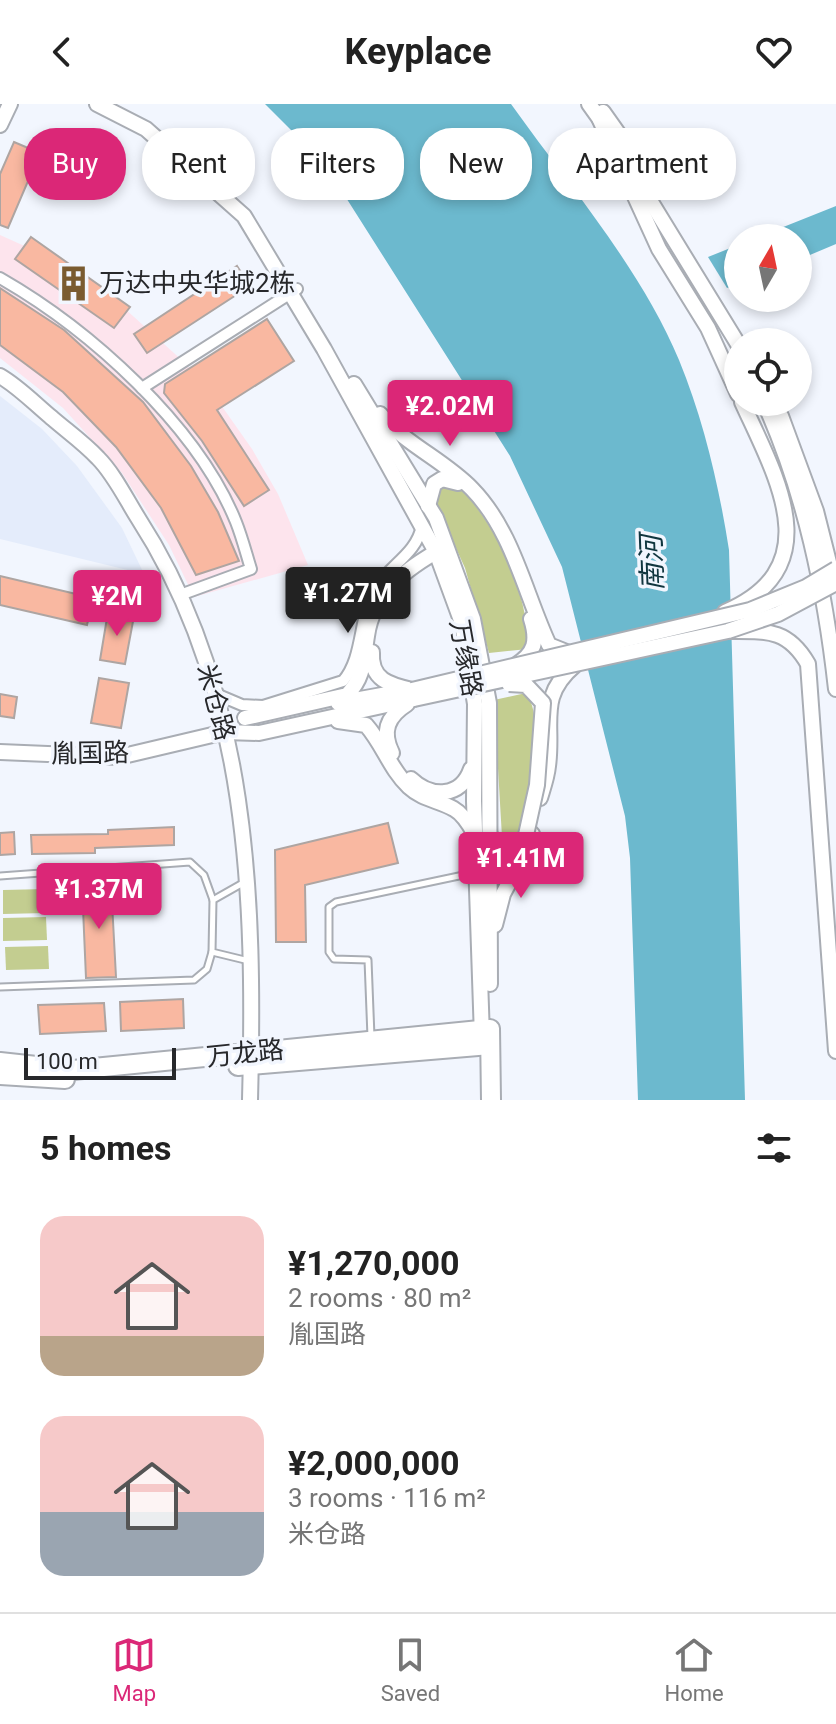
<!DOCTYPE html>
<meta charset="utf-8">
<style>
:root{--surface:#fff;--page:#f2f2f2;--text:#222;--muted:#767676;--line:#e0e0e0;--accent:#db2777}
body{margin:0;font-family:Roboto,"Noto Sans SC",sans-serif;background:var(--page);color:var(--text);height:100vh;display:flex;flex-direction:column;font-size:30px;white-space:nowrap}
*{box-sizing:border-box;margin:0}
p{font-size:26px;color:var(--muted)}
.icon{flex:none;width:44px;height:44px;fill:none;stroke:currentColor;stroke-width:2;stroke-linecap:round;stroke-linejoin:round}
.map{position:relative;height:996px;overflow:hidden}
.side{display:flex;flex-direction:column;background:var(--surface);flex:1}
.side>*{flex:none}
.top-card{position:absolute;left:24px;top:24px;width:788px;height:72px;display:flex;gap:16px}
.needle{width:52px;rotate:9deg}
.fabs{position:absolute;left:724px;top:120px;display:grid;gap:16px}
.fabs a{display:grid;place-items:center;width:88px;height:88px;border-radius:50%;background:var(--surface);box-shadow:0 4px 12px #0003;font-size:40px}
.scale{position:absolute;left:24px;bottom:20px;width:152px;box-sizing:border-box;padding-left:8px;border:4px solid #27282b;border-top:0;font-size:22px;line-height:28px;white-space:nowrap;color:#27282b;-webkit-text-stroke:6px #f2f6fe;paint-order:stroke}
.price{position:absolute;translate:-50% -68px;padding:0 18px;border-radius:8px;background:var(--accent);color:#fff;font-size:26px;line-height:52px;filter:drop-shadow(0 2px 4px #0008)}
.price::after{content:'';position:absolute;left:50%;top:48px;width:24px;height:18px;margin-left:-12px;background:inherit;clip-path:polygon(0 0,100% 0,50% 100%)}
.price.selected{background:#222;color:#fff}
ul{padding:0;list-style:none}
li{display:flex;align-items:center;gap:24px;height:200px;padding:0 40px}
li span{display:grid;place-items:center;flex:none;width:224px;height:160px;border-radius:24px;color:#555}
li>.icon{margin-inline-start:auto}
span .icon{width:96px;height:96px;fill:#fffc;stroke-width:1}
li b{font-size:34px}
h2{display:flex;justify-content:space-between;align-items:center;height:96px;padding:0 40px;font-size:34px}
.pill{padding:0 28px;border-radius:32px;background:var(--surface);box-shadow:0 4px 12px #0003;font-size:28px;line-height:72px}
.pill.selected{background:var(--accent);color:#fff}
header{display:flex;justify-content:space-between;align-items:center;height:104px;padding:0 40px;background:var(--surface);font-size:36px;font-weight:700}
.tab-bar{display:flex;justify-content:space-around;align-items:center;height:112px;border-top:2px solid var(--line);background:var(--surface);font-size:22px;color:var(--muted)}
.tab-bar a{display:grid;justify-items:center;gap:4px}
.tab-bar .selected{color:var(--accent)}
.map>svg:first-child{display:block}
.commercial{fill:#fde4ed}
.built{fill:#e4ecfb}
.green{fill:#c3cd90}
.water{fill:#6cb9ce}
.building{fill:#f9b8a1;stroke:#aea5a2;stroke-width:2}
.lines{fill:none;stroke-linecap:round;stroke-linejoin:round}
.lane-casing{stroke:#a9adb4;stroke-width:9}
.street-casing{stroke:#a9adb4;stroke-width:14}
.secondary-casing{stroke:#a9adb4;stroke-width:18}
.highway-casing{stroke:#a9adb4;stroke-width:22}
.lane{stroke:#fff;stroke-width:5}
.street{stroke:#fff;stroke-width:10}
.secondary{stroke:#fff;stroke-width:14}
.highway{stroke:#fff;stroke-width:18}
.secondary-bridge-casing{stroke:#a9adb4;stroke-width:18;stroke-linecap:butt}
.secondary-bridge{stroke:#fff;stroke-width:14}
.labels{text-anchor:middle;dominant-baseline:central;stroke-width:7;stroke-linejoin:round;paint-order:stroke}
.poi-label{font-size:26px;fill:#27282b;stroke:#f2f6fe;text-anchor:start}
.street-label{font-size:26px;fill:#27282b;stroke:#f2f6fe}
.water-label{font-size:28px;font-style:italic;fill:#11363f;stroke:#f2f6fe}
</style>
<header><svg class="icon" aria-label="back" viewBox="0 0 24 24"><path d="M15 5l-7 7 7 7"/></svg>Keyplace<svg class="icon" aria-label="heart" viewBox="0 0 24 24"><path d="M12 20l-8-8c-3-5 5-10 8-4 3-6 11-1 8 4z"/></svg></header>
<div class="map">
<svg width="836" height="996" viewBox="0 0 836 996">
<rect width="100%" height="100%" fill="#f2f6fe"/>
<polygon class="commercial" points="0,131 29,144 123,203 185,259 221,301 252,345 278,390 308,461 194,493 169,441 122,369 63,304 0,254"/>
<polygon class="built" points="0,292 42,325 77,362 122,424 144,470 0,435"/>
<g class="green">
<path d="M454,379C494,413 530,492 528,545L489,549L465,464L435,398L442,380Z"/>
<path d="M526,589C547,618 528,691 522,727L517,736L509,738L502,733L494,596Z"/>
<polygon points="46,785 46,809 3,810 3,786"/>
<polygon points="46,813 47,836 3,837 3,814"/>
<polygon points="48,842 49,865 6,866 5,843"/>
</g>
<g class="water">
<path d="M265,0H511C568,80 641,165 679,256C704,317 719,382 729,446L745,996H638L630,754L625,712L562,463L510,352L324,59Z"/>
<polygon points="836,102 836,140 798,156 798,134 756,134"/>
<polygon points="738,141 738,180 727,184 708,153"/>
</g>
<g class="building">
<polygon points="14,38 40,49 8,124 0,121 0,70"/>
<polygon points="31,133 130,203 114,224 15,155"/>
<polygon points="237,162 250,182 147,249 134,230"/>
<polygon points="0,184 64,226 143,298 191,362 218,408 239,457 196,471 161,404 116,343 63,288 0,241"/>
<polygon points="267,215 294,257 217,306 269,386 244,402 202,337 164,289 165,280"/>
<polygon points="0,472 93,494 87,521 0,501"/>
<polygon points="108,508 134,512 125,560 100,556"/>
<polygon points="99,574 129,579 121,624 91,619"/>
<polygon points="0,590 17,593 14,614 0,612"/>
<polygon points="388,719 398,759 305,781 306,838 276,838 275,746"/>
<polygon points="174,723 174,741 95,744 95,749 32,750 31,731 108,730 108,726"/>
<polygon points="14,728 15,750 0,751 0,729"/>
<polygon points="111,780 116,873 86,874 82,781"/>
<polygon points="183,895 184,924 121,927 120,898"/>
<polygon points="104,899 106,927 40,930 38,901"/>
</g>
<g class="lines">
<defs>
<g id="lane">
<polyline points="0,772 190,758 204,771 213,796"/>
<polyline points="243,779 213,796 212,848 249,857"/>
<polyline points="0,883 194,876 207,865 212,848"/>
<polyline points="371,933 368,856 334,855 329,848 329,803 336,798 473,769"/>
</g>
<g id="street">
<path d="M0,174C89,225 197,321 236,418C242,433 246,449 251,465L180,491"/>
<polyline points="142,284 297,185"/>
<path d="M216,590L242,601L263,602L343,577C364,553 358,513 375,485C389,461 416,451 422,422"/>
</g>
<g id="secondary">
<polyline points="97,0 146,25 244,112 324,245 436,448 462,519 475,600 474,697 482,933"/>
<polyline points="589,0 604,21"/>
<polyline points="603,8 637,56"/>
<polyline points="600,16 659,145 708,224 738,290"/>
<polyline points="0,21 10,0"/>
<polyline points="621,49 738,240"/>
<path d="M0,272C19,283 35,300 52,314C67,327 84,339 98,354C114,370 126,395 138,414C250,587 255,797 250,996"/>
<polyline points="354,280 436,414 473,515 489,599 490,880"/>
<path d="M764,298C805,389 825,486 836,585"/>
<path d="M380,310C406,341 444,356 472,385C513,427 525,490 549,541L569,549"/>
<polyline points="781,312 816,407 834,478"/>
<polyline points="428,402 434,380 442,375 458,379"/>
<path d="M725,508C830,463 776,373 742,298"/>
<path d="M730,527C767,527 788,525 808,560L836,947"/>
<path d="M372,548C370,576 390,581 412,586"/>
<path d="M516,561C535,549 538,537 531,515"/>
<polyline points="338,599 404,587"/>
<path d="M245,614L347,591C365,572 363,556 367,532C373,488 407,464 443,444"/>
<path d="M338,617L366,621C383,640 390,665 409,683C423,696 439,696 454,705C463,710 469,720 474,729"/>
<polyline points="0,648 119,653 225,628 259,629 414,595"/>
<path d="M392,649C381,627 388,612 407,600"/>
<path d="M411,675C431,694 461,694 471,665"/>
<path d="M540,694C543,684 547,673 548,662C554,619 537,593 575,561"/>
<polyline points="489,731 507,748 524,740"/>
<polyline points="495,821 503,790 529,741 532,730"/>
</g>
<g id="highway">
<polyline points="0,958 73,966 490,925 491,996"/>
<polyline points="238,962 490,941"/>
<polyline points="0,971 65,975"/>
</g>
</defs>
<use href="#lane" class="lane-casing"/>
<use href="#street" class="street-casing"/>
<use href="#secondary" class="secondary-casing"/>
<use href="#highway" class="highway-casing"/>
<use href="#lane" class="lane"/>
<use href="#street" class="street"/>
<use href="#secondary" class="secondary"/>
<use href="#highway" class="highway"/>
<defs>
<g id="secondary-bridge">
<polyline points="509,580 526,581 543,599 537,681 524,740"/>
<polyline points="412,586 750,506 806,483 836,465"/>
<polyline points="414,595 728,527 778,510 836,479"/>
</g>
</defs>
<use href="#secondary-bridge" class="secondary-bridge-casing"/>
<use href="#secondary-bridge" class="secondary-bridge"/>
</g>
<defs>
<symbol id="building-bare" viewBox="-9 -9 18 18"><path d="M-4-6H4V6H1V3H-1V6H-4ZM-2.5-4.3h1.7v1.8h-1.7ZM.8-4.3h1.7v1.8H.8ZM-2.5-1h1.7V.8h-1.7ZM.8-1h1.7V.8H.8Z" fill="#7a5b30" stroke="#f2f6fe" stroke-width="2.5" paint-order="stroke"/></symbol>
</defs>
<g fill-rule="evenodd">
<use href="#building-bare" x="48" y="154" width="51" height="51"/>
</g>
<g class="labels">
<g class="poi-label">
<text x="99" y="179">万达中央华城2栋</text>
</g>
<g class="street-label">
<text transform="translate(466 554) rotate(80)">万缘路</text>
<text transform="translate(216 598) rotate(75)">米仓路</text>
<text transform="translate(90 649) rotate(-1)">胤国路</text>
<text transform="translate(245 949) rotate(-6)">万龙路</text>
</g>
<g class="water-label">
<text transform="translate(652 459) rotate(-92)">南河</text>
</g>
</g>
</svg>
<div class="fabs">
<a><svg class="needle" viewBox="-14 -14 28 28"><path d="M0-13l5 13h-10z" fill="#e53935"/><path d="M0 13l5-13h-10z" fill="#767676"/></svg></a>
<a><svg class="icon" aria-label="locate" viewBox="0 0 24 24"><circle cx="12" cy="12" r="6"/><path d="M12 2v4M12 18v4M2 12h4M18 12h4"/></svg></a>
</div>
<div class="scale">100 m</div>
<b class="price" style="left:450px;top:344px">¥2.02M</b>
<b class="price selected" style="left:348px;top:531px">¥1.27M</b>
<b class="price" style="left:117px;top:534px">¥2M</b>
<b class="price" style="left:521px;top:796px">¥1.41M</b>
<b class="price" style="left:99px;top:827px">¥1.37M</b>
<div class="top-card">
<a class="pill selected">Buy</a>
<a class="pill">Rent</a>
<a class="pill">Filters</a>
<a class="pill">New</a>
<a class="pill">Apartment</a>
</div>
</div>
<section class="side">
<h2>5 homes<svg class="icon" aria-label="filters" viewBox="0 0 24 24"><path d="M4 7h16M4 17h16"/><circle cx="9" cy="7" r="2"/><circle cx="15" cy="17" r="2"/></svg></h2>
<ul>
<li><span style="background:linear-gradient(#f6c9c9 75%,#b9a48a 0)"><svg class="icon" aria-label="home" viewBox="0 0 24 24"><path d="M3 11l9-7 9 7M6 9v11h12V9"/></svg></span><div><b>¥1,270,000</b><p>2 rooms · 80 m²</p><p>胤国路</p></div></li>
<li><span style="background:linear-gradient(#f6c9c9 60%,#9aa5b1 0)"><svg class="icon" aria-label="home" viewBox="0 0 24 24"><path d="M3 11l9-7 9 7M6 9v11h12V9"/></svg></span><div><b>¥2,000,000</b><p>3 rooms · 116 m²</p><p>米仓路</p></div></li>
</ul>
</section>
<nav class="tab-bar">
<a class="selected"><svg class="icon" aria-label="map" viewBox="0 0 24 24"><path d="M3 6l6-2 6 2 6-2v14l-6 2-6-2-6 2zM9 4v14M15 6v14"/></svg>Map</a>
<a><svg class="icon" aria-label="saved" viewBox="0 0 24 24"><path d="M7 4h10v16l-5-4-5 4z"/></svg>Saved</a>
<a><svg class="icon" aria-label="home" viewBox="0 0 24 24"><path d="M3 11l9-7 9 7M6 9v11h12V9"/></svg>Home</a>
</nav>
